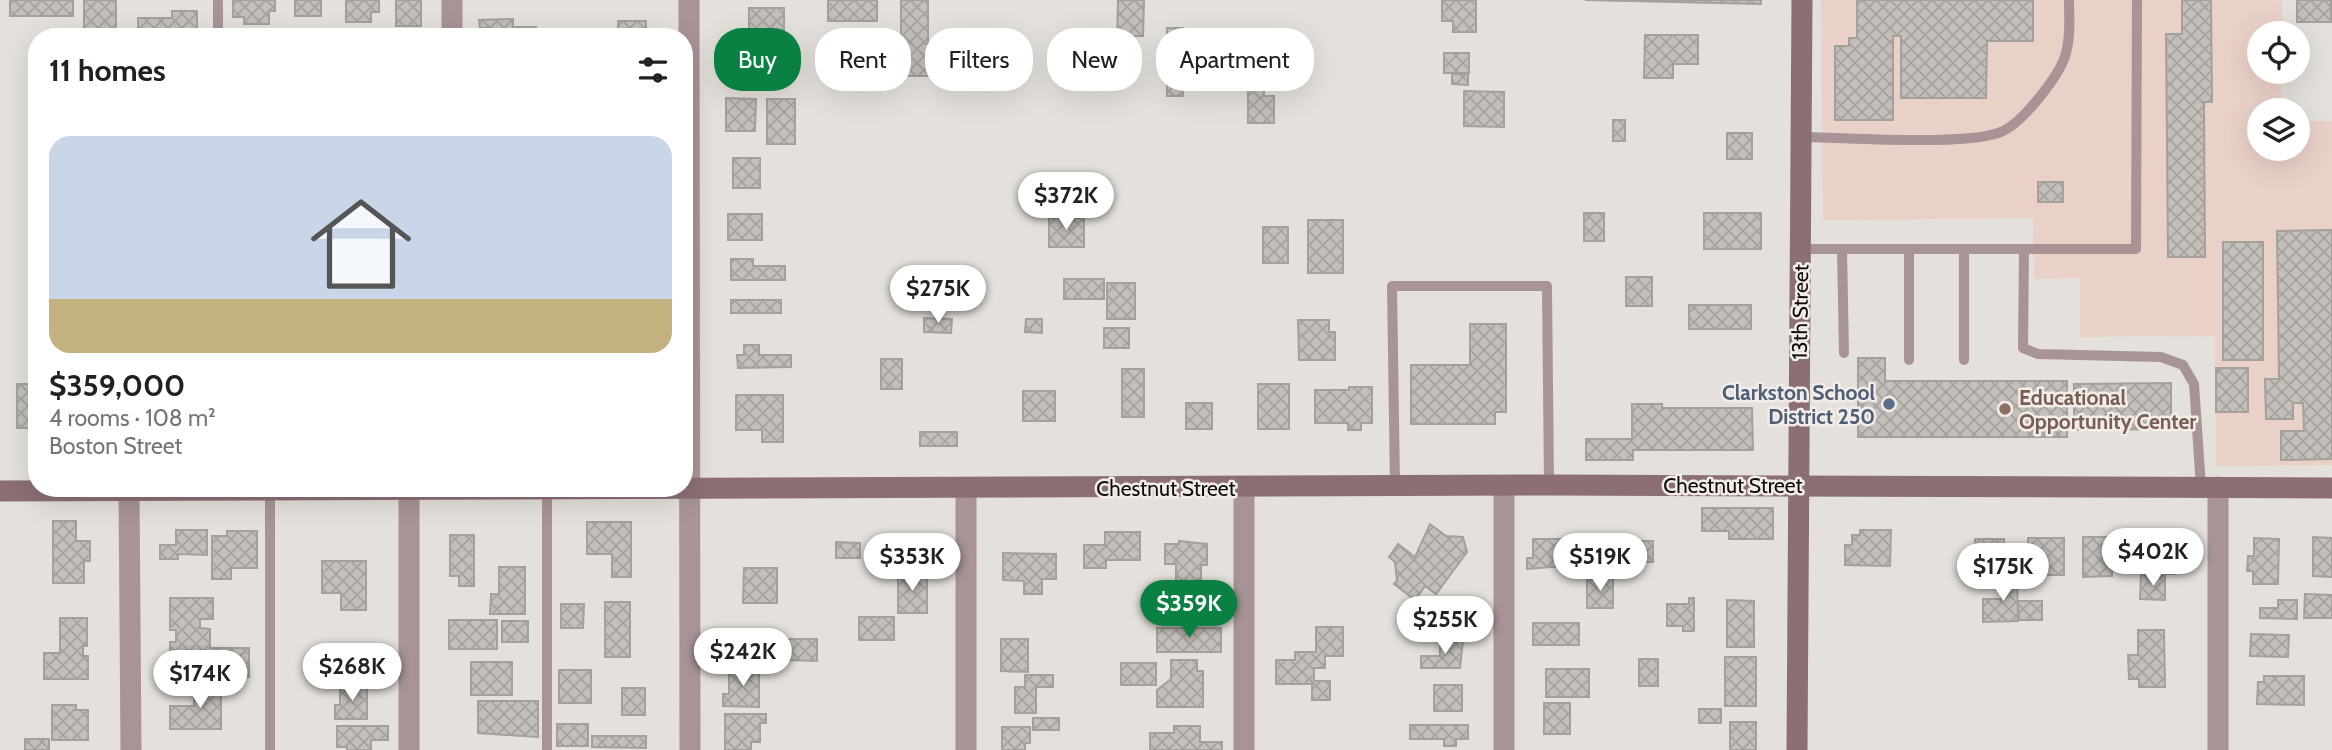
<!DOCTYPE html>
<meta charset="utf-8">
<style>
:root{--surface:#fff;--page:#f2f2f2;--text:#202124;--muted:#757577;--accent:#0b8043}
body{margin:0;font-family:Cabin,sans-serif;background:var(--page);color:var(--text);height:100vh;display:flex;flex-direction:column;font-size:26px;white-space:nowrap}
*{box-sizing:border-box;margin:0}
p{font-size:23px;color:var(--muted)}
.icon{flex:none;width:38px;height:38px;fill:none;stroke:currentColor;stroke-width:2;stroke-linecap:round;stroke-linejoin:round}
.map{position:relative;flex:1;overflow:hidden}
.drawer{position:absolute;left:28px;top:28px;width:665px;height:469px;display:flex;flex-direction:column;background:var(--surface);border-radius:28px;box-shadow:0 7px 28px #0002}
.drawer>*{flex:none}
.top-card{position:absolute;left:714px;top:28px;width:665px;height:63px;display:flex;gap:14px}
.buttons{position:absolute;left:2247px;top:21px;display:grid;gap:14px}
.buttons a{display:grid;place-items:center;width:63px;height:63px;border-radius:50%;background:var(--surface);box-shadow:0 7px 28px #0002;font-size:35px}
.price{position:absolute;translate:-50% -60px;padding:0 16px;border-radius:24px;background:#fff;color:#222;font-size:23px;line-height:46px;filter:drop-shadow(0 2px 4px #0008)}
.price::after{content:'';position:absolute;left:50%;top:42px;width:21px;height:16px;margin-left:-10px;background:inherit;clip-path:polygon(0 0,100% 0,50% 100%)}
.price.selected{background:var(--accent);color:#fff}
ul{padding:0;list-style:none}
li{display:grid;align-content:center;gap:14px;height:371px;padding:0 21px}
li span{display:grid;place-items:center;height:217px;border-radius:21px;color:#555}
li>.icon{margin-inline-start:auto}
span .icon{width:126px;height:126px;fill:#fffc;stroke-width:1}
li b{font-size:30px}
h2{display:flex;justify-content:space-between;align-items:center;height:84px;padding:0 21px;font-size:30px}
.chip{padding:0 24px;border-radius:28px;background:var(--surface);box-shadow:0 7px 28px #0002;font-size:24px;line-height:63px}
.chip.selected{background:var(--accent);color:#fff}
.map>svg:first-child{display:block}
.industrial{fill:#ead1c8}
.building{fill:url(#building-cross-hatch);stroke:#a4a09b;stroke-width:2}
.lines{fill:none;stroke-linecap:round;stroke-linejoin:round}
.lane{stroke:#a89497;stroke-width:10}
.street{stroke:#a89497;stroke-width:21}
.secondary{stroke:#8c6f74;stroke-width:21}
.service-dot{fill:#5c6f8a;stroke:#f2ede8;stroke-width:2.5}
.education-dot{fill:#8d6e63;stroke:#f2ede8;stroke-width:2.5}
.labels{text-anchor:middle;dominant-baseline:central;stroke-width:5;stroke-linejoin:round;paint-order:stroke}
.street-label{font-size:21px;fill:#100e0d;stroke:#f2ede8}
.service-label{font-size:21px;font-weight:bold;fill:#4e5e75;stroke:#f2ede8;text-anchor:end}
.education-label{font-size:21px;font-weight:bold;fill:#785e54;stroke:#f2ede8;text-anchor:start}
</style>
<div class="map">
<svg width="2332" height="750" viewBox="0 0 2332 750">
<defs>
<pattern id="building-cross-hatch" width="8" height="8" patternUnits="userSpaceOnUse" patternTransform="scale(1.75)"><rect width="8" height="8" fill="#c3bfba"/><path d="M0 0l8 8M0 8l8-8" fill="none" stroke="#a6a39f"/></pattern>
</defs>
<rect width="100%" height="100%" fill="#e4e0db"/>
<polygon class="industrial" points="1821,0 2282,0 2282,33 2259,33 2259,72 2281,72 2281,110 2259,110 2259,149 2298,149 2298,121 2332,121 2332,465 2216,466 2215,336 2080,337 2080,278 2034,279 2033,218 1823,220"/>
<g class="building">
<rect x="10" y="0" width="63" height="16"/>
<rect x="84" y="0" width="32" height="29"/>
<polygon points="233,0 275,0 275,11 269,11 269,24 244,24 244,17 233,17"/>
<rect x="295" y="0" width="26" height="16"/>
<polygon points="346,0 379,0 379,12 371,12 371,22 346,22"/>
<rect x="396" y="0" width="25" height="26"/>
<rect x="828" y="0" width="49" height="21"/>
<rect x="901" y="0" width="27" height="76"/>
<polygon points="1118,0 1144,0 1143,36 1117,36"/>
<polygon points="1442,0 1476,0 1476,32 1453,32 1453,21 1442,21"/>
<polygon points="1585,0 1761,0 1761,4"/>
<polygon points="1857,0 2033,0 2033,41 1987,41 1986,98 1901,98 1901,36 1893,36 1893,120 1835,120 1835,46 1849,46 1849,38 1857,38"/>
<polygon points="2182,0 2211,0 2212,102 2204,102 2205,257 2168,257 2166,34 2182,34"/>
<rect x="2297" y="0" width="34" height="22"/>
<rect x="749" y="8" width="35" height="36"/>
<polygon points="172,11 197,11 197,37 138,37 138,18 172,18"/>
<polygon points="513,19 513,27 536,27 536,37 488,37 488,28 480,28 479,20"/>
<rect x="618" y="21" width="28" height="16"/>
<rect x="1167" y="28" width="16" height="68"/>
<polygon points="878,32 889,32 890,52 879,53"/>
<polygon points="1645,35 1698,35 1698,64 1673,64 1673,78 1644,78"/>
<rect x="1444" y="53" width="25" height="20"/>
<polygon points="1452,74 1468,74 1468,85 1452,84"/>
<polygon points="1248,76 1264,76 1264,96 1274,96 1274,123 1248,123"/>
<polygon points="1464,91 1504,92 1504,127 1464,126"/>
<polygon points="726,98 756,99 755,131 726,131"/>
<rect x="767" y="99" width="28" height="45"/>
<rect x="1613" y="120" width="12" height="21"/>
<rect x="1727" y="133" width="25" height="26"/>
<rect x="733" y="158" width="27" height="30"/>
<rect x="2038" y="182" width="25" height="20"/>
<rect x="1025" y="194" width="23" height="12"/>
<rect x="1584" y="213" width="20" height="28"/>
<rect x="1704" y="213" width="57" height="36"/>
<rect x="728" y="214" width="34" height="26"/>
<rect x="1049" y="218" width="35" height="29"/>
<rect x="1308" y="220" width="35" height="53"/>
<rect x="1263" y="227" width="25" height="36"/>
<polygon points="2332,230 2332,459 2281,460 2281,431 2304,431 2303,403 2293,403 2293,419 2266,419 2265,379 2279,379 2277,231"/>
<rect x="2223" y="242" width="40" height="118"/>
<polygon points="731,259 753,259 753,266 785,266 785,280 731,280"/>
<rect x="1626" y="277" width="26" height="29"/>
<rect x="1064" y="279" width="40" height="20"/>
<rect x="1107" y="283" width="28" height="36"/>
<rect x="731" y="300" width="50" height="13"/>
<rect x="1689" y="305" width="62" height="24"/>
<polygon points="924,318 952,319 951,333 924,332"/>
<polygon points="1026,319 1042,319 1042,333 1025,332"/>
<polygon points="1298,320 1329,320 1329,332 1335,332 1335,360 1299,360"/>
<polygon points="1470,324 1506,324 1506,412 1495,412 1495,424 1411,424 1411,365 1470,365"/>
<rect x="1104" y="328" width="25" height="20"/>
<polygon points="744,345 759,345 759,355 791,355 791,367 738,368 737,355 744,355"/>
<polygon points="1858,358 1885,358 1885,381 2067,381 2067,437 1858,437"/>
<rect x="881" y="359" width="21" height="30"/>
<rect x="2216" y="368" width="32" height="44"/>
<rect x="1122" y="369" width="22" height="48"/>
<polygon points="2171,383 2171,429 2074,430 2074,384"/>
<rect x="17" y="384" width="20" height="44"/>
<rect x="1258" y="384" width="31" height="45"/>
<polygon points="1349,387 1372,387 1372,423 1361,423 1361,430 1348,430 1348,423 1315,423 1315,390 1349,390"/>
<rect x="1023" y="391" width="32" height="30"/>
<polygon points="736,395 783,395 783,442 762,442 762,430 736,430"/>
<rect x="1186" y="403" width="26" height="26"/>
<polygon points="1632,404 1662,404 1662,408 1752,408 1753,450 1633,450 1633,460 1586,460 1586,439 1632,439"/>
<rect x="920" y="432" width="37" height="14"/>
<polygon points="1702,508 1773,508 1773,539 1729,539 1729,531 1702,531"/>
<polygon points="53,521 76,521 76,541 90,541 90,561 84,561 84,583 53,583"/>
<polygon points="587,522 631,522 631,577 612,577 612,554 587,554"/>
<polygon points="1430,524 1446,536 1463,537 1467,552 1436,594 1425,586 1415,600 1394,584 1397,581 1395,562 1389,557 1398,544 1415,557"/>
<polygon points="176,530 207,530 207,555 178,554 178,559 160,559 160,545 176,545"/>
<polygon points="1860,530 1891,530 1890,566 1845,565 1845,545 1852,545 1852,535 1860,535"/>
<polygon points="227,531 257,531 257,568 231,568 231,579 212,579 212,536 227,536"/>
<polygon points="2141,531 2175,532 2175,574 2145,573 2145,559 2140,559"/>
<polygon points="1105,532 1140,532 1140,560 1106,560 1106,568 1084,568 1084,545 1105,545"/>
<polygon points="450,535 474,535 474,586 459,586 459,576 450,576"/>
<polygon points="2083,537 2112,537 2112,576 2083,577"/>
<polygon points="2313,537 2332,538 2332,577 2313,576"/>
<rect x="2028" y="538" width="36" height="37"/>
<polygon points="2254,538 2279,539 2278,584 2253,584 2253,571 2247,571 2248,556 2254,556"/>
<polygon points="1533,539 1564,539 1564,566 1527,569 1527,558 1533,558"/>
<rect x="1975" y="539" width="29" height="27"/>
<polygon points="1179,541 1207,544 1207,565 1201,565 1201,584 1176,584 1176,564 1165,564 1165,544 1179,544"/>
<polygon points="1627,541 1653,541 1653,562 1640,562 1640,569 1627,569"/>
<polygon points="836,542 860,543 860,558 836,558"/>
<polygon points="1003,553 1056,554 1056,579 1042,579 1042,594 1024,594 1024,581 1003,580"/>
<polygon points="322,561 366,561 366,610 341,610 341,593 322,593"/>
<polygon points="499,567 525,567 525,614 490,614 491,594 499,594"/>
<polygon points="744,568 777,568 777,603 743,603"/>
<polygon points="898,570 915,570 915,578 927,578 927,613 898,613"/>
<polygon points="2141,575 2165,576 2165,600 2140,599"/>
<polygon points="2001,577 2017,577 2018,621 1983,622 1983,599 2002,599"/>
<rect x="1587" y="578" width="26" height="30"/>
<polygon points="2305,594 2332,595 2332,618 2304,618"/>
<polygon points="170,598 213,598 213,619 200,619 200,628 210,629 210,648 249,648 249,677 214,677 214,660 175,660 175,652 170,652 170,642 176,642 176,630 170,630"/>
<polygon points="1689,598 1694,598 1694,631 1683,631 1683,626 1667,626 1667,604 1689,604"/>
<polygon points="1727,600 1754,601 1754,647 1727,647"/>
<polygon points="2278,600 2297,600 2297,619 2260,618 2260,608 2278,608"/>
<polygon points="2018,601 2042,601 2042,620 2019,620"/>
<rect x="605" y="602" width="25" height="55"/>
<rect x="1190" y="603" width="26" height="15"/>
<polygon points="561,604 584,604 583,628 561,628"/>
<rect x="859" y="617" width="35" height="23"/>
<polygon points="60,618 87,618 87,646 83,646 83,656 88,656 88,679 44,679 44,653 60,653"/>
<rect x="449" y="620" width="48" height="29"/>
<rect x="502" y="621" width="26" height="21"/>
<rect x="1533" y="623" width="46" height="22"/>
<polygon points="1316,627 1343,627 1343,656 1325,656 1325,668 1314,668 1314,681 1330,681 1330,700 1312,700 1312,684 1276,684 1276,660 1295,660 1295,652 1316,652"/>
<rect x="1157" y="628" width="64" height="24"/>
<polygon points="2138,630 2164,630 2165,687 2139,687 2139,679 2129,679 2128,655 2138,655"/>
<polygon points="2251,634 2289,635 2288,657 2250,656"/>
<polygon points="786,639 817,639 817,661 786,660"/>
<polygon points="1001,639 1028,639 1028,672 1001,671"/>
<polygon points="1440,640 1463,640 1460,668 1421,668 1421,656 1440,656"/>
<rect x="1725" y="657" width="31" height="49"/>
<rect x="1639" y="659" width="19" height="27"/>
<polygon points="1171,660 1197,660 1197,671 1203,671 1203,707 1157,707 1157,690 1171,679"/>
<rect x="471" y="662" width="41" height="33"/>
<rect x="1121" y="663" width="35" height="22"/>
<polygon points="729,668 759,668 759,707 723,706 723,694 729,694"/>
<rect x="1546" y="669" width="43" height="28"/>
<rect x="559" y="670" width="32" height="33"/>
<polygon points="1025,675 1053,675 1053,687 1036,687 1036,713 1015,713 1015,687 1025,687"/>
<polygon points="2264,676 2304,676 2304,705 2257,704 2258,682 2264,682"/>
<polygon points="194,684 221,684 221,729 170,729 170,706 194,706"/>
<polygon points="340,685 367,685 367,719 335,719 335,705 340,705"/>
<rect x="1434" y="685" width="28" height="26"/>
<rect x="622" y="688" width="23" height="27"/>
<polygon points="478,701 538,701 538,737 478,733"/>
<rect x="1544" y="703" width="26" height="31"/>
<polygon points="52,705 76,705 76,710 88,710 88,740 52,740"/>
<rect x="1699" y="709" width="22" height="14"/>
<polygon points="725,714 766,714 766,723 760,723 760,742 751,742 751,750 725,750"/>
<rect x="1033" y="718" width="26" height="12"/>
<rect x="1730" y="722" width="26" height="28"/>
<rect x="557" y="724" width="31" height="22"/>
<polygon points="1410,725 1468,725 1468,739 1456,739 1456,746 1444,746 1444,739 1410,739"/>
<polygon points="337,726 388,726 388,740 371,740 371,750 347,750 347,747 337,747"/>
<polygon points="1174,726 1200,726 1200,742 1222,742 1222,750 1150,750 1150,733 1174,733"/>
<polygon points="1002,727 1030,727 1030,743 1025,743 1025,750 1002,750"/>
<polygon points="592,736 646,736 646,748 592,747"/>
<rect x="25" y="739" width="24" height="11"/>
</g>
<g class="lines">
<g class="lane">
<polyline points="218,37 218,0"/>
<path d="M1801,137C1844,137 1971,147 2003,131C2023,122 2061,74 2066,53C2071,36 2069,18 2069,0"/>
<polyline points="1800,249 2136,249 2137,0"/>
<polyline points="1842,249 1844,353"/>
<polyline points="1964,249 1964,360"/>
<polyline points="2024,249 2023,348 2038,354 2161,357 2183,365 2194,384 2201,487"/>
<polyline points="1909,360 1909,249"/>
<polyline points="1395,486 1392,286 1547,286 1549,485"/>
<polyline points="270,490 270,750"/>
<polyline points="547,750 547,489"/>
</g>
<g class="street">
<polyline points="452,0 452,37"/>
<polyline points="689,0 690,750"/>
<polyline points="1244,487 1244,750"/>
<polyline points="2218,487 2218,750"/>
<polyline points="409,488 409,750"/>
<polyline points="129,490 131,750"/>
<polyline points="966,750 966,490"/>
<polyline points="1504,750 1504,486"/>
</g>
<g class="secondary">
<polyline points="0,491 1549,485 2332,488"/>
<polyline points="1797,750 1802,0"/>
</g>
</g>
<circle class="service-dot" cx="1889" cy="404" r="7"/>
<circle class="education-dot" cx="2005" cy="409" r="7"/>
<g class="labels">
<g class="street-label">
<text transform="translate(1800 312) rotate(-89)">13th Street</text>
<text x="1733" y="485">Chestnut Street</text>
<text x="1166" y="488">Chestnut Street</text>
</g>
<g class="service-label">
<text x="1875" y="392">Clarkston School<tspan x="1875" dy="24">District 250</tspan></text>
</g>
<g class="education-label">
<text x="2019" y="397">Educational<tspan x="2019" dy="24">Opportunity Center</tspan></text>
</g>
</g>
</svg>
<div class="buttons">
<a><svg class="icon" aria-label="locate" viewBox="0 0 24 24"><circle cx="12" cy="12" r="6"/><path d="M12 2v4M12 18v4M2 12h4M18 12h4"/></svg></a>
<a><svg class="icon" aria-label="layers" viewBox="0 0 24 24"><path d="M12 4l9 5-9 5-9-5zM3 14l9 5 9-5"/></svg></a>
</div>
<b class="price" style="left:1066px;top:232px">$372K</b>
<b class="price" style="left:938px;top:325px">$275K</b>
<b class="price" style="left:2153px;top:588px">$402K</b>
<b class="price" style="left:912px;top:593px">$353K</b>
<b class="price" style="left:1600px;top:593px">$519K</b>
<b class="price" style="left:2003px;top:603px">$175K</b>
<b class="price selected" style="left:1189px;top:640px">$359K</b>
<b class="price" style="left:1445px;top:656px">$255K</b>
<b class="price" style="left:743px;top:688px">$242K</b>
<b class="price" style="left:352px;top:703px">$268K</b>
<b class="price" style="left:200px;top:710px">$174K</b>
<div class="top-card">
<a class="chip selected">Buy</a>
<a class="chip">Rent</a>
<a class="chip">Filters</a>
<a class="chip">New</a>
<a class="chip">Apartment</a>
</div>
<section class="drawer">
<h2>11 homes<svg class="icon" aria-label="filters" viewBox="0 0 24 24"><path d="M4 7h16M4 17h16"/><circle cx="9" cy="7" r="2"/><circle cx="15" cy="17" r="2"/></svg></h2>
<ul>
<li><span style="background:linear-gradient(#c9d6e8 75%,#c2b280 0)"><svg class="icon" aria-label="home" viewBox="0 0 24 24"><path d="M3 11l9-7 9 7M6 9v11h12V9"/></svg></span><div><b>$359,000</b><p>4 rooms · 108 m²</p><p>Boston Street</p></div></li>
</ul>
</section>
</div>
